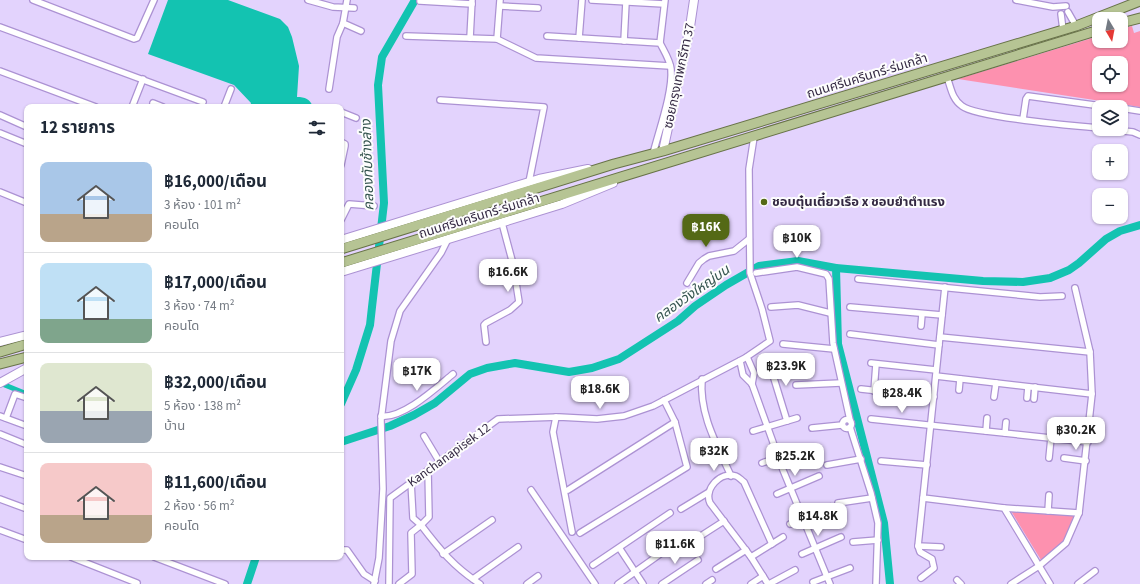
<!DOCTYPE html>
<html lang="th">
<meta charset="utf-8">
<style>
:root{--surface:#fff;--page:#f6f6f7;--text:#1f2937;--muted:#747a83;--line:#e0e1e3;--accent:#546916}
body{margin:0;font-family:"Source Sans 3","Noto Sans Thai",sans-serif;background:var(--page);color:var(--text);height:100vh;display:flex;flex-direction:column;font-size:15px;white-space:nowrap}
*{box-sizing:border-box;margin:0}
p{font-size:13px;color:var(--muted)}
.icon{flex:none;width:22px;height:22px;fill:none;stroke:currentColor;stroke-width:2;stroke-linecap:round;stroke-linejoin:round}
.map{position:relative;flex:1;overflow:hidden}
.panel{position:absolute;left:24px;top:104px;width:320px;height:456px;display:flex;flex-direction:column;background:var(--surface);border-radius:8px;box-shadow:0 1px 3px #0004}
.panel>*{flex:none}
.needle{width:26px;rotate:170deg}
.tools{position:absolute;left:1092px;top:12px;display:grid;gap:8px}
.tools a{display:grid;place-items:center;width:36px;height:36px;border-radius:8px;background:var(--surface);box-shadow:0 1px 3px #0004;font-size:20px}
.price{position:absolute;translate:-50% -34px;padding:0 9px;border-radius:8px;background:#fff;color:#222;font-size:13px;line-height:26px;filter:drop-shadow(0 1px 2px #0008)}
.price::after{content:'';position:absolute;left:50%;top:24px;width:12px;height:9px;margin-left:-6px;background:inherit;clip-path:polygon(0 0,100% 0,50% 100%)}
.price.current{background:var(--accent);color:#fff}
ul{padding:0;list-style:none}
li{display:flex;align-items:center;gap:12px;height:100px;padding:0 16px}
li+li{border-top:1px solid var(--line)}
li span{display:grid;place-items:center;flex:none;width:112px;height:80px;border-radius:8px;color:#555}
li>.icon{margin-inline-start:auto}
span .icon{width:48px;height:48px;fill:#fffc;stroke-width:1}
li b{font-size:17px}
h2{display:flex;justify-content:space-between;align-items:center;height:48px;padding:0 16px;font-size:17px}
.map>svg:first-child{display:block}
.green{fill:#fd91af;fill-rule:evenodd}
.water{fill:#13c3b1}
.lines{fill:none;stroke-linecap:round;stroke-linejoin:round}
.canal{stroke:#13c3b1;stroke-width:5}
.river{stroke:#13c3b1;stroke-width:8}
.street-casing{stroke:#ac92d3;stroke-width:8}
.secondary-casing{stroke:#ac92d3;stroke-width:10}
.primary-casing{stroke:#687348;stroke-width:11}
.street{stroke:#fff;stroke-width:5.5}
.secondary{stroke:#fff;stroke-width:8}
.primary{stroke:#b6c494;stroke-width:9}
.poi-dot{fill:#546916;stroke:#fdfdfd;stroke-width:1.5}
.labels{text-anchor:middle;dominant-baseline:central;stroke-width:4;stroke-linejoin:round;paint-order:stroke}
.street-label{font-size:13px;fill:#332842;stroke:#fdfdfd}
.poi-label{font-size:13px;font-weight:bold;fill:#332842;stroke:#fdfdfd;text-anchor:start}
.water-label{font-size:14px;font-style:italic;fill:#35544f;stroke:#fdfdfd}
</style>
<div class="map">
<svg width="1140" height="584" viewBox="0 0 1140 584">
<rect width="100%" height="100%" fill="#e3d3fd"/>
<g class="green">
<path d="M1132,26L1134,33L1140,31V107L958,79L1099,36V41H1121V29ZM1099,63H1121V85H1099Z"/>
<path d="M1011,511L1074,515C1067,536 1062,549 1041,560Z"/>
</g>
<path class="water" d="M168,0H228L280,19L288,27L292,37L299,66L297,97C305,97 310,99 313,107H250L251,103L234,85L148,54Z"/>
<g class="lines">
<polyline class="canal" points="0,383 27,394"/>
<g class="river">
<polyline points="836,268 838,344 884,523 890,584"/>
<polyline points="341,404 356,370 370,325 372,307 384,203 378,85 382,57 415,0"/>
<polyline points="341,442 390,426 414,415 435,403 470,374 487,368 515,363 569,372 592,368 619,359 678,321 695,306 726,285 759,266 798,261 836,268 983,281 1023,282 1050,278 1069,270 1079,263 1106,239 1120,231 1140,225"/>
<polyline points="247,584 256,557"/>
</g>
<defs>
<g id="street">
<polyline points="33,0 134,39 137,38 154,0"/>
<polyline points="308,0 333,7 354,8"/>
<polyline points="347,0 343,23 361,31"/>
<polyline points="592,0 664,4"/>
<polyline points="1016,0 1053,7 1066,6"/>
<polyline points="420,1 472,4"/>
<polyline points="500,6 538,8"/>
<polyline points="1068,12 1076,26"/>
<polyline points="1061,14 1063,30"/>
<polyline points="0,27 203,102"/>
<polyline points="406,36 497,39 536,58 670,66"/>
<path d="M547,36L660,43C664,51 670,60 671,69C673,92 659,130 653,154"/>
<polyline points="470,38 472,0"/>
<polyline points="579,38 582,0"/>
<polyline points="497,39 500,0"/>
<polyline points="624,41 626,2"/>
<polyline points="660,43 665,0"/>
<polyline points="0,71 96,107"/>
<path d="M947,77C951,88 952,99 962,106C976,117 1076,126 1099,128"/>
<polyline points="329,89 337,37 343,23"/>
<polyline points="440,100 544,107 529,182"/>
<polyline points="153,103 163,107"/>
<polyline points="132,107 143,79"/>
<polyline points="224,107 231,89"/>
<polyline points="1121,108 1140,111"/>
<polyline points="341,112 356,118"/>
<polyline points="0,115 27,127"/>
<polyline points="1023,119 1026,99 1028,96 1109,107"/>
<polyline points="1105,129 1133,132 1140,135"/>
<polyline points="0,133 27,144"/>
<polyline points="341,142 345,144 345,146 341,165"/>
<polyline points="0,192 27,203"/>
<polyline points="341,220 349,204 374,206"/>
<polyline points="756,273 797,267 826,274 829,279 833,343 850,420"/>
<polyline points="858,279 1040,297 1062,296"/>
<polyline points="687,283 699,263 704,259 709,256 734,251 749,239"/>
<polyline points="945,287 923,498 1004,508 1050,584"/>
<polyline points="771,307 798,305 830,313"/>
<polyline points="850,307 942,315"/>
<polyline points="921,326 922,314"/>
<polyline points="850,334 939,345"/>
<polyline points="940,337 1090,352"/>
<polyline points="486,342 484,325 486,323 510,310 519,302 513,264 502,223"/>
<polyline points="783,344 834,349"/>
<polyline points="747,357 754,373 752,384"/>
<polyline points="768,359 787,421"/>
<polyline points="740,361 743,375 752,384 783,470 830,584"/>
<polyline points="871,363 936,370"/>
<polyline points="936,376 1092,394"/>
<path d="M702,379C699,414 717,445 731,476"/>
<polyline points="796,385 841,383"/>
<polyline points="861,389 934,397"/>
<polyline points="959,390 960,379"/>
<polyline points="874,391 876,364"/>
<polyline points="994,397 996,383"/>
<polyline points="1027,398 1028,387"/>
<polyline points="1034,399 1035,387"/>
<polyline points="0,416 27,426"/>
<path d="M381,416C403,419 437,387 453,374"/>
<polyline points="556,417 553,432 572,532"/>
<polyline points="6,418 15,394 27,398"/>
<polyline points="871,419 1088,442"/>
<circle cx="847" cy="424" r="4.5"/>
<polyline points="850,427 871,493 878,523 876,584"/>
<polyline points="812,428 842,425"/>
<polyline points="753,431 797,418"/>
<polyline points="986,431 987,418"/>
<polyline points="1005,433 1006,422"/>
<polyline points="0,434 27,445"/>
<polyline points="424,436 439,461"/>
<polyline points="1049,458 1051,438"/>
<polyline points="1064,458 1086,461"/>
<polyline points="881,461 927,465"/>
<polyline points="762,463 807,448"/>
<polyline points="827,465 861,459"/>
<polyline points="0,467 27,476"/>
<polyline points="411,482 413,518 421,525 429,517 428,470"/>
<polyline points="531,490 595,584"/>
<polyline points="568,490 675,422"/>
<polyline points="777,494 819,476"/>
<polyline points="0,499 27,509"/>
<polyline points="838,503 872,498"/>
<polyline points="1004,508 1079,513"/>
<polyline points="681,509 709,492"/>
<polyline points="1048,511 1049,495"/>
<polyline points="790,524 830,507"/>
<polyline points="0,530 27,540"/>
<polyline points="580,533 687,467 675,422 664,400"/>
<polyline points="696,539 724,521"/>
<polyline points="853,542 878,540"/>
<polyline points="918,546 941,547"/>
<polyline points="620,549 643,584"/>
<polyline points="341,550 347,550 364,574 375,581"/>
<polyline points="443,554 492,520"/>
<polyline points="802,554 841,537"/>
<polyline points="71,557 137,583"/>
<polyline points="154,557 225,584"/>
<polyline points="751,557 783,537"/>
<polyline points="593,565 670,513"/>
<polyline points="716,569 746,550"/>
<polyline points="921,578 934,568 932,559 920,552 918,546 923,498"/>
<polyline points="473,579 518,547"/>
<polyline points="957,580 961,584"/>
<polyline points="813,582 850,568"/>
<polyline points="374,584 379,558 383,489 381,420 391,341 400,311 441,253 447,241"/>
<polyline points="389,584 390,498 498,419 559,417 597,419 624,416 653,406 745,358 770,341 762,309 750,273 749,169 754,137"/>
<path d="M399,584L412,574L411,533L421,525C440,550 454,567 480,584"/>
<polyline points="527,584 538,576"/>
<polyline points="618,584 684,537"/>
<polyline points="662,584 698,560"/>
<polyline points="706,584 712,580"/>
<polyline points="751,584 763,576"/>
<path d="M768,584L751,557L710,503C704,489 720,471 736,476C739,477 741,480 744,482L772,544"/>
<polyline points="769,584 795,570"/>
<polyline points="1011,584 1039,566 1066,543 1079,513 1092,394 1090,352 1075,288"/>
<polyline points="1078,584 1095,571"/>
</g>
<g id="secondary">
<polyline points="663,151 690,27 694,0"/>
<polyline points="341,240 539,179 588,169"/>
<polyline points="341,272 562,204 613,183"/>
<polyline points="0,342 27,335"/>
<polyline points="0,383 27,368"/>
</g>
<g id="primary">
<polyline points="1121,23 1140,18"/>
<polyline points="341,249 614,164 663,151 1076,26 1140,1"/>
<polyline points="341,263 1099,30"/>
<polyline points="0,352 27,344"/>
<polyline points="0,364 27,357"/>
</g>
</defs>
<use href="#street" class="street-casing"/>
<use href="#secondary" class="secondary-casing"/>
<use href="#primary" class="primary-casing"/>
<use href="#street" class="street"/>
<use href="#secondary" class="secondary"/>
<use href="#primary" class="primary"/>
</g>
<circle class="poi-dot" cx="764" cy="202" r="4"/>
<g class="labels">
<g class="street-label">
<text transform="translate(679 76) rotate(-78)">ซอยกรุงเทพกรีฑา 37</text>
<text transform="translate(867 76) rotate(-17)">ถนนศรีนครินทร์-ร่มเกล้า</text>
<text transform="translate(479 216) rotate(-17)">ถนนศรีนครินทร์-ร่มเกล้า</text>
<text transform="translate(449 455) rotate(-36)">Kanchanapisek 12</text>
</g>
<g class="poi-label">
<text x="772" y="202">ชอบตุ๋นเตี๋ยวเรือ x ชอบยำตำแรง</text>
</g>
<g class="water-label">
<text transform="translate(368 165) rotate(-92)">คลองทับช้างล่าง</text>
<text transform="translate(692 294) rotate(-35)">คลองวังใหญ่บน</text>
</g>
</g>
</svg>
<div class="tools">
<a><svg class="needle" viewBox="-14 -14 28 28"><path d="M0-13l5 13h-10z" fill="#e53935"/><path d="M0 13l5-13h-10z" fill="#747a83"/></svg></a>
<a><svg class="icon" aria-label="locate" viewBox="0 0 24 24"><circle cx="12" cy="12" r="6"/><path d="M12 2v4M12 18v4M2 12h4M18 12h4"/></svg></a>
<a><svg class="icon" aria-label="layers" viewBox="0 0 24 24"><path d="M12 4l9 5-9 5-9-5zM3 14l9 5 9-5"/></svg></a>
<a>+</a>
<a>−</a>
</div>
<b class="price current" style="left:706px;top:248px">฿16K</b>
<b class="price" style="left:797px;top:259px">฿10K</b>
<b class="price" style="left:508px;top:293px">฿16.6K</b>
<b class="price" style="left:786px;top:387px">฿23.9K</b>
<b class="price" style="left:417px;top:392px">฿17K</b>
<b class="price" style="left:600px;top:410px">฿18.6K</b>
<b class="price" style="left:902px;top:414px">฿28.4K</b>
<b class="price" style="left:1076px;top:451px">฿30.2K</b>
<b class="price" style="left:714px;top:472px">฿32K</b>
<b class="price" style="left:795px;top:477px">฿25.2K</b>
<b class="price" style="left:818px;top:537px">฿14.8K</b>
<b class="price" style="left:675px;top:565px">฿11.6K</b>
<section class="panel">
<h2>12 รายการ<svg class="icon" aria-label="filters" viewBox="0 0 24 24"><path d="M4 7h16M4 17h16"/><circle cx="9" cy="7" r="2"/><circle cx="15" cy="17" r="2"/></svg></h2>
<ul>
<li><span style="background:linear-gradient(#a9c7e8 65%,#b9a48a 0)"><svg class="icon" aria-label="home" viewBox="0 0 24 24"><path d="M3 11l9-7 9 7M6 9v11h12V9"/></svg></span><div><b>฿16,000/เดือน</b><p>3 ห้อง · 101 m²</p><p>คอนโด</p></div></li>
<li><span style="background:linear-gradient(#bfe0f5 70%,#7fa58c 0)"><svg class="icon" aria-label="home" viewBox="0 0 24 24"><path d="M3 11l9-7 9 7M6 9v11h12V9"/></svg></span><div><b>฿17,000/เดือน</b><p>3 ห้อง · 74 m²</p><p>คอนโด</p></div></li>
<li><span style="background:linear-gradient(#dfe7d0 60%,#9aa5b1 0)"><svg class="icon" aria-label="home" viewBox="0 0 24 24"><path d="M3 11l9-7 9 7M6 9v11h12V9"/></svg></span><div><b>฿32,000/เดือน</b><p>5 ห้อง · 138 m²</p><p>บ้าน</p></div></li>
<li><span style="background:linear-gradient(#f6c9c9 65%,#b9a48a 0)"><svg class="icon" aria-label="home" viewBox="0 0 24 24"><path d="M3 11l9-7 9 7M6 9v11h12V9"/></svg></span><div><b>฿11,600/เดือน</b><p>2 ห้อง · 56 m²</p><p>คอนโด</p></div></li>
</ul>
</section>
</div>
